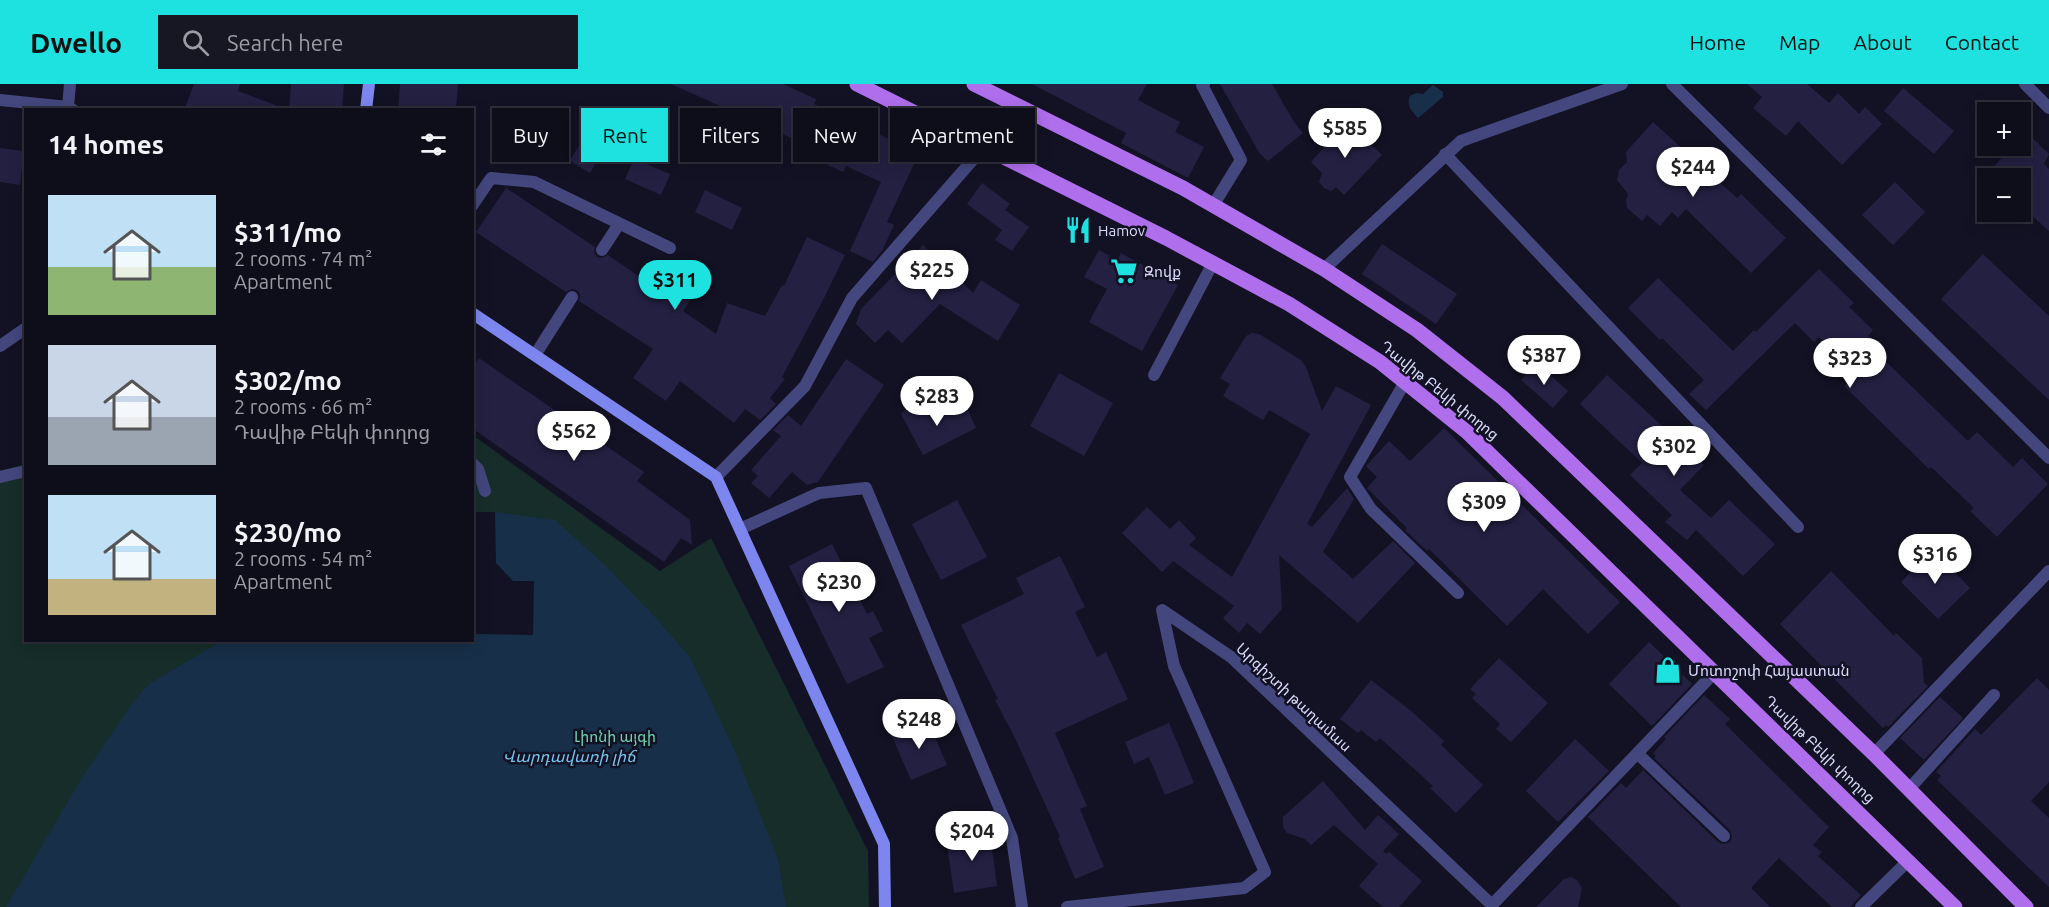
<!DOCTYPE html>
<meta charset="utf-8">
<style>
:root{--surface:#0e0e1b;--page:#171724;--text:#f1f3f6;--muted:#9b9ca3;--line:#2e2e3a;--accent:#1de2e0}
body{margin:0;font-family:Ubuntu,"Noto Sans Armenian",sans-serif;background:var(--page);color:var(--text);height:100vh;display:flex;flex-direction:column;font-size:22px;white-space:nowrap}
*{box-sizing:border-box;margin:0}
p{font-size:20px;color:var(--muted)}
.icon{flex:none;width:33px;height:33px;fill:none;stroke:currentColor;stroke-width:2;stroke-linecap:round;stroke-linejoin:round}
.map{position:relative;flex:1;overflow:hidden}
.side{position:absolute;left:24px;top:24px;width:450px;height:534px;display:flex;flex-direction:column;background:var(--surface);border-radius:0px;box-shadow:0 3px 15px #0003,0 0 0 2px var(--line)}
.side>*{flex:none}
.top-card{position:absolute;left:492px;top:24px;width:570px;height:54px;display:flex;gap:12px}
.buttons{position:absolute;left:1977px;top:18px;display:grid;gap:12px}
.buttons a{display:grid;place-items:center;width:54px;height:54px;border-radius:0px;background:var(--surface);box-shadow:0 3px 15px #0003,0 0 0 2px var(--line);font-size:30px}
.price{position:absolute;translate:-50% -51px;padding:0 14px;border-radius:21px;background:#fff;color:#222;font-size:20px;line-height:39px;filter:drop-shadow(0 2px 3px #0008)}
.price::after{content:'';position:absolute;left:50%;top:36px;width:18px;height:14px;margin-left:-9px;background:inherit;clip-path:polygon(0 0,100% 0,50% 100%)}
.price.on{background:var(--accent);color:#111}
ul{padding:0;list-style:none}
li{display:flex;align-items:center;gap:18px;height:150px;padding:0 24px}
li span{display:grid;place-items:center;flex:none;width:168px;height:120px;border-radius:0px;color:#555}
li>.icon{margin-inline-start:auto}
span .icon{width:72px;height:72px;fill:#fffc;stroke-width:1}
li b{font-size:26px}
h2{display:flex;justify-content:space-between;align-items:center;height:72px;padding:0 24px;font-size:26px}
.chip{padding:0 21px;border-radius:0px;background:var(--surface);box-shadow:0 3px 15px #0003,0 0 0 2px var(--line);font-size:21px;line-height:54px}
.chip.on{background:var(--accent);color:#111}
header{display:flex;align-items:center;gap:36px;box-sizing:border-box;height:84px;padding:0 30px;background:var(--accent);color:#111}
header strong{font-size:28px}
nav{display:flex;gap:33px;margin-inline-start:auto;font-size:21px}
.search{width:420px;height:54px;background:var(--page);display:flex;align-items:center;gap:15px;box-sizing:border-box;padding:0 21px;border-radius:0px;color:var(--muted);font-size:22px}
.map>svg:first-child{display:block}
.green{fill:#162d29}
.water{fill:#172f48}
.pier{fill:#131224}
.building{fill:#232042}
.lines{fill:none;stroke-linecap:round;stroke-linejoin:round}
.lane{stroke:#43477d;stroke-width:12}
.street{stroke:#43477d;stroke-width:12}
.secondary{stroke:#7c86ee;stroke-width:12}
.primary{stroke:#af6eec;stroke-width:15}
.labels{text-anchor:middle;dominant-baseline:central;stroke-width:5;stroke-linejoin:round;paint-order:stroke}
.poi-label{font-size:15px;fill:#d9d9fa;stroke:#131224;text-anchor:start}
.street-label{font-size:15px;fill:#d9d9fa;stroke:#131224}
.park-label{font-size:15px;fill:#6ed1ad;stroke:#131224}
.water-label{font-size:16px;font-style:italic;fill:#74c3ed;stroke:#131224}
</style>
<header>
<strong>Dwello</strong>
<div class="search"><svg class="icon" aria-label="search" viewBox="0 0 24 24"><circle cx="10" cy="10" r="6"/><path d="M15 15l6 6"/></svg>Search here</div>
<nav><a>Home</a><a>Map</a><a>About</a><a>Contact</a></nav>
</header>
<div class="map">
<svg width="2049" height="823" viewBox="0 0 2049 823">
<rect width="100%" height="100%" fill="#131224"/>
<polygon class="green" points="473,354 477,354 660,487 711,454 868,767 869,823 0,823 0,387 25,380 26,556 472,556"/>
<g class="water">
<path d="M1433,1L1443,8V13L1418,34C1411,26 1406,22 1410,12L1416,9L1423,10Z"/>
<polygon points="472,428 495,428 555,436 606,482 655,533 690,573 734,665 778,775 786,823 6,823 81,695 134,617 149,600 222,557 472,556"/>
</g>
<polygon class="pier" points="474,428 495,428 496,479 513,497 534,497 533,551 473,550"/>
<g class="building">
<polygon points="194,0 240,0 238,7 283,24 283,26 184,26"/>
<polygon points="291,0 344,0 342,26 289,26"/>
<polygon points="400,0 458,0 456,26 398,26"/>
<polygon points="671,0 783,0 816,15 814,20 919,69 887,138 894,141 882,167 873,178 850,167 881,98 846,82 843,88 796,66 800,58"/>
<polygon points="1032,0 1147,0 1138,16 1180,38 1175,48 1204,63 1188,94 1121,59 1126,49"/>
<polygon points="1220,0 1272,0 1294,38 1303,49 1268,77 1260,70"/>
<polygon points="1747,0 1807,0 1829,19 1838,9 1859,30 1865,23 1882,40 1842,81 1798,37 1786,52 1753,24 1762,13"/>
<polygon points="1903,4 1954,47 1934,70 1884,27"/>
<polygon points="1347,37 1382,71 1344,111 1336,103 1331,107 1324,104 1319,98 1322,89 1311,78"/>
<polygon points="1653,38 1737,114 1741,110 1786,154 1751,189 1686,125 1678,134 1672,128 1660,142 1647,131 1642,137 1627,124 1626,117 1628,110 1617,96 1619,86 1627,78 1626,68"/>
<polygon points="588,45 609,56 590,89 570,77"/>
<polygon points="2026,48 2049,70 2044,80 2049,85 2049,147 2020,121 2020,94 1983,94 2013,62 2020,62 2020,54"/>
<polygon points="0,64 24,67 20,101 0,98"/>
<polygon points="634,75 670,90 661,111 625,95"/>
<polygon points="1895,98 1925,128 1893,161 1862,131"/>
<polygon points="982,99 1010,120 1005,126 1029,143 1012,167 995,156 1002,146 967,120"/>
<polygon points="506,104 595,163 594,169 597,173 602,174 608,171 656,204 670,184 699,203 683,227 716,250 727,219 765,232 782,201 784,202 807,153 845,171 823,216 782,293 785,295 770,314 776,320 760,336 745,325 734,339 680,297 666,317 633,294 653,265 579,217 580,210 577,206 572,205 566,208 476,148"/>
<polygon points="705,106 742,124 732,146 695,128"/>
<polygon points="1382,160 1457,210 1436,240 1362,190"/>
<polygon points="923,161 973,209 981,196 1020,221 998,257 940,220 902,259 888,246 875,259 856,240 861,225"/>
<polygon points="1099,166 1117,176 1121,169 1178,201 1142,267 1089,238 1107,205 1084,193"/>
<polygon points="1983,170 2049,232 2049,316 1941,215"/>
<polygon points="1819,185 1854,219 1849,223 1873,246 1868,252 1877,260 1872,264 1968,357 1977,348 2013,383 2022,374 2048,400 1997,453 1970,427 1974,424 1931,383 1929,385 1844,302 1856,289 1819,253 1814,258 1795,239 1706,326 1689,310 1704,296 1662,254 1660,256 1628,224 1658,194 1733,267 1754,246 1756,248"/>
<polygon points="1252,249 1259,250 1301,276 1306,283 1322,327 1336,302 1371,321 1307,440 1312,443 1347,404 1354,415 1323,468 1353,495 1393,457 1415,479 1358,539 1279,471 1282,525 1260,550 1247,539 1239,549 1223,534 1234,522 1173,477 1162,488 1122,449 1147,423 1170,445 1179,436 1196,454 1189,461 1232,493 1310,350 1269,326 1263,336 1223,312 1230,300 1220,294 1246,252"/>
<polygon points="479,274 644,388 637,397 690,436 692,461 681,454 664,478 472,344 472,284"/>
<polygon points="846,275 884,301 818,398 807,401 792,388 769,414 751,399 758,392 751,386 781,352 773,346 788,331 801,342"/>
<polygon points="1536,279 1568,307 1553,324 1521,296"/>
<polygon points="1059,289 1113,319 1084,372 1030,342"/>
<polygon points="1607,291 1704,381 1680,406 1711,434 1729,416 1775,460 1743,492 1696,446 1687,456 1665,438 1672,431 1630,391 1642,379 1580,320"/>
<polygon points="950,318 956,329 967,324 976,344 923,371 901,330 912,319 936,336"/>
<polygon points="1444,344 1620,518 1588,550 1543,505 1507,542 1429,465 1427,467 1405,446 1407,444 1367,404 1377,393 1366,382 1389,357 1410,377"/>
<polygon points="957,416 987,473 941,496 912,440"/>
<polygon points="832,460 867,530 873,527 883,547 869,554 884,583 847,600 789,482"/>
<polygon points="1933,466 1970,504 1938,535 1901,498"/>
<polygon points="1060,472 1085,523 1075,528 1097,573 1106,568 1128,615 1055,649 1087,722 1080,725 1104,783 1075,795 1058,754 1060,753 1015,654 995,616 998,615 961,541 1024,510 1016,494"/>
<polygon points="1831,487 1894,552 1896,549 1922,574 1924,599 1928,602 1888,643 1886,641 1883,644 1780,540"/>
<polygon points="1649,558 1692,600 1652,642 1609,600"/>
<polygon points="1499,574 1548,619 1511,658 1496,645 1500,640 1472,614 1476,610 1470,605"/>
<polygon points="2037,594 2049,606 2049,698 2031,717 2049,734 2049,803 1937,696 1941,692 1936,688 1975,645 1981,651"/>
<polygon points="1371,596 1411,627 1444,657 1441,661 1483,701 1456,729 1430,704 1433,702 1380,654 1376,658 1361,646 1358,649 1340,635"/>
<polygon points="1704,611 1730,635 1725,640 1829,743 1813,761 1822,768 1818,772 1861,811 1850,823 1832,823 1779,774 1751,804 1770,823 1681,823 1588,733 1621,699 1626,704 1643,686 1718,758 1723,760 1730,758 1732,753 1730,746 1654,674 1656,672 1653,669 1666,655 1664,653"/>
<polygon points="1940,613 1963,634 1924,676 1900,654"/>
<polygon points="927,635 947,681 911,696 891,650"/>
<polygon points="1169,639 1194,699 1165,711 1149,673 1134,680 1125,658"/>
<polygon points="1575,655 1609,687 1558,738 1526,707"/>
<polygon points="1323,697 1365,746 1378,731 1399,750 1383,767 1386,770 1389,768 1422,797 1399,823 1383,823 1359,802 1378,780 1334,741 1311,761 1305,755 1287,749 1283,743 1283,733"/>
<polygon points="990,748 997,802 954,809 946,754"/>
<polygon points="1571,793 1577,796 1582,804 1578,823 1536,823 1564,795"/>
</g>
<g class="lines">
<g class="lane">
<polyline points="1204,0 1202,1 1241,76 1214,120"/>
<polyline points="1672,0 2049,374"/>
<polyline points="1445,70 1798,443"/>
<polyline points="472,122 491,94 534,98 670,164"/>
<polyline points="602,166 619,140"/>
<polyline points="535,271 572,213"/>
<polyline points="1154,291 1213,179"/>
<polyline points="1405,298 1350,393 1371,425 1458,509"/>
<polyline points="472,379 478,385 485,407"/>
<polyline points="0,393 26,387"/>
<polyline points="716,393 805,302 852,214 984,63"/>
<polyline points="740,445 819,409 866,404 1012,754 1022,823"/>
<polyline points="1638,670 1724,752"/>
<polyline points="1874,670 2049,487"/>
<polyline points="1909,705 1994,611"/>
<polyline points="1861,823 1908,777"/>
</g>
<g class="street">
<polyline points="2025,0 2049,24"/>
<polyline points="0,16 68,23 73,26"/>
<polyline points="68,23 70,0"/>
<polyline points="1324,185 1461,57 1622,0"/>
<polyline points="0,262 26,244"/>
<polyline points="1067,823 1244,804 1265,788 1174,582 1162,526 1231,573 1492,821 1715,588"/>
</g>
<g class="secondary">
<polyline points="366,26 369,0"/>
<polyline points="472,229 716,393 884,760 885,823"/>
</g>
<g class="primary">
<polyline points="857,0 1166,154 1289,220 1380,278 1467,348 1955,823"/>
<polyline points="974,0 1183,104 1324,185 1417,246 1503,314 1874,670 2026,823"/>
</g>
</g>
<defs>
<symbol id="restaurant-bare" viewBox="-9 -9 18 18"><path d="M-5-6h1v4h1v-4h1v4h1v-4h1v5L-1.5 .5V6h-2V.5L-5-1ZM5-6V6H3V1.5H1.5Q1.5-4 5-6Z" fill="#1de2e0" stroke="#131224" stroke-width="2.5" paint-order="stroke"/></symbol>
<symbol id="supermarket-bare" viewBox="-9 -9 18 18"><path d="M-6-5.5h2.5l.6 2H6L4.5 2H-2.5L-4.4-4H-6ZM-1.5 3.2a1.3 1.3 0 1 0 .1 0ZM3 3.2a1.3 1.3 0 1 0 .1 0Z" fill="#1de2e0" stroke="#131224" stroke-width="2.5" paint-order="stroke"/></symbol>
<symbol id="shop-bare" viewBox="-9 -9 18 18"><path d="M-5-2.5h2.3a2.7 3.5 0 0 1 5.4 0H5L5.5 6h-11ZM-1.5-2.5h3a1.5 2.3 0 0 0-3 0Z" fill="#1de2e0" stroke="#131224" stroke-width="2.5" paint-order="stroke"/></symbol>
</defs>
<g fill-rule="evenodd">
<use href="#restaurant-bare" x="1059" y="127" width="38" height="38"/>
<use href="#supermarket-bare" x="1105" y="168" width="38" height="38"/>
<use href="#shop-bare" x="1649" y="567" width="38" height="38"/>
</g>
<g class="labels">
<g class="poi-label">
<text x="1098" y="146">Hamov</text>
<text x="1144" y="187">Զովք</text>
<text x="1688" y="586">Մոտոշոփ Հայաստան</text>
</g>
<g class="street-label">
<text transform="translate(1440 306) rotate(39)">Դավիթ Բեկի փողոց</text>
<text transform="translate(1294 613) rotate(43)">Արգիշտի թաղամաս</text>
<text transform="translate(1820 665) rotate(44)">Դավիթ Բեկի փողոց</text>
</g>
<g class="park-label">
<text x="615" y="652">Լիոնի այգի</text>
</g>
<g class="water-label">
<text x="569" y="672">Վարդավառի լիճ</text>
</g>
</g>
</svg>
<div class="buttons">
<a>+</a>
<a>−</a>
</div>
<b class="price" style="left:1345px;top:75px">$585</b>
<b class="price" style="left:1693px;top:114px">$244</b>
<b class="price" style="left:932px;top:217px">$225</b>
<b class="price on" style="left:675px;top:227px">$311</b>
<b class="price" style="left:1544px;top:302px">$387</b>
<b class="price" style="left:1850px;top:305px">$323</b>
<b class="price" style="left:937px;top:343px">$283</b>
<b class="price" style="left:574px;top:378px">$562</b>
<b class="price" style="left:1674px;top:393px">$302</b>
<b class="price" style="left:1484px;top:449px">$309</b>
<b class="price" style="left:1935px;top:501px">$316</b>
<b class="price" style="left:839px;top:529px">$230</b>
<b class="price" style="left:919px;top:666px">$248</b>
<b class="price" style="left:972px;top:778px">$204</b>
<div class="top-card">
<a class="chip">Buy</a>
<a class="chip on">Rent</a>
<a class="chip">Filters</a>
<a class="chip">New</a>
<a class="chip">Apartment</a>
</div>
<section class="side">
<h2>14 homes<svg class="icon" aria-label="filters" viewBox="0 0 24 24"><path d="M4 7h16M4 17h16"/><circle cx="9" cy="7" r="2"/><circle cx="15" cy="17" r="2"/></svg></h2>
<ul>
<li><span style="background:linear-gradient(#bfe0f5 60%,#8fb573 0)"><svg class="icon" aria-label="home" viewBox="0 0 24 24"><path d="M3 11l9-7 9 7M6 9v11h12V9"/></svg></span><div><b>$311/mo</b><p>2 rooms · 74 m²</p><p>Apartment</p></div></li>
<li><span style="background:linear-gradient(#c9d6e8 60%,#9aa5b1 0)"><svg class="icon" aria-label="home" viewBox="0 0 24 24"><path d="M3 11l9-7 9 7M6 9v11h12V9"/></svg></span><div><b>$302/mo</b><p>2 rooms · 66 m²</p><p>Դավիթ Բեկի փողոց</p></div></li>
<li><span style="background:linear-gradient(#bfe0f5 70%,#c2b280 0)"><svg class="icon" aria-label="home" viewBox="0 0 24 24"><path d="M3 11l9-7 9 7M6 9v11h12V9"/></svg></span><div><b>$230/mo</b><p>2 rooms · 54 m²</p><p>Apartment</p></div></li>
</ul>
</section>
</div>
